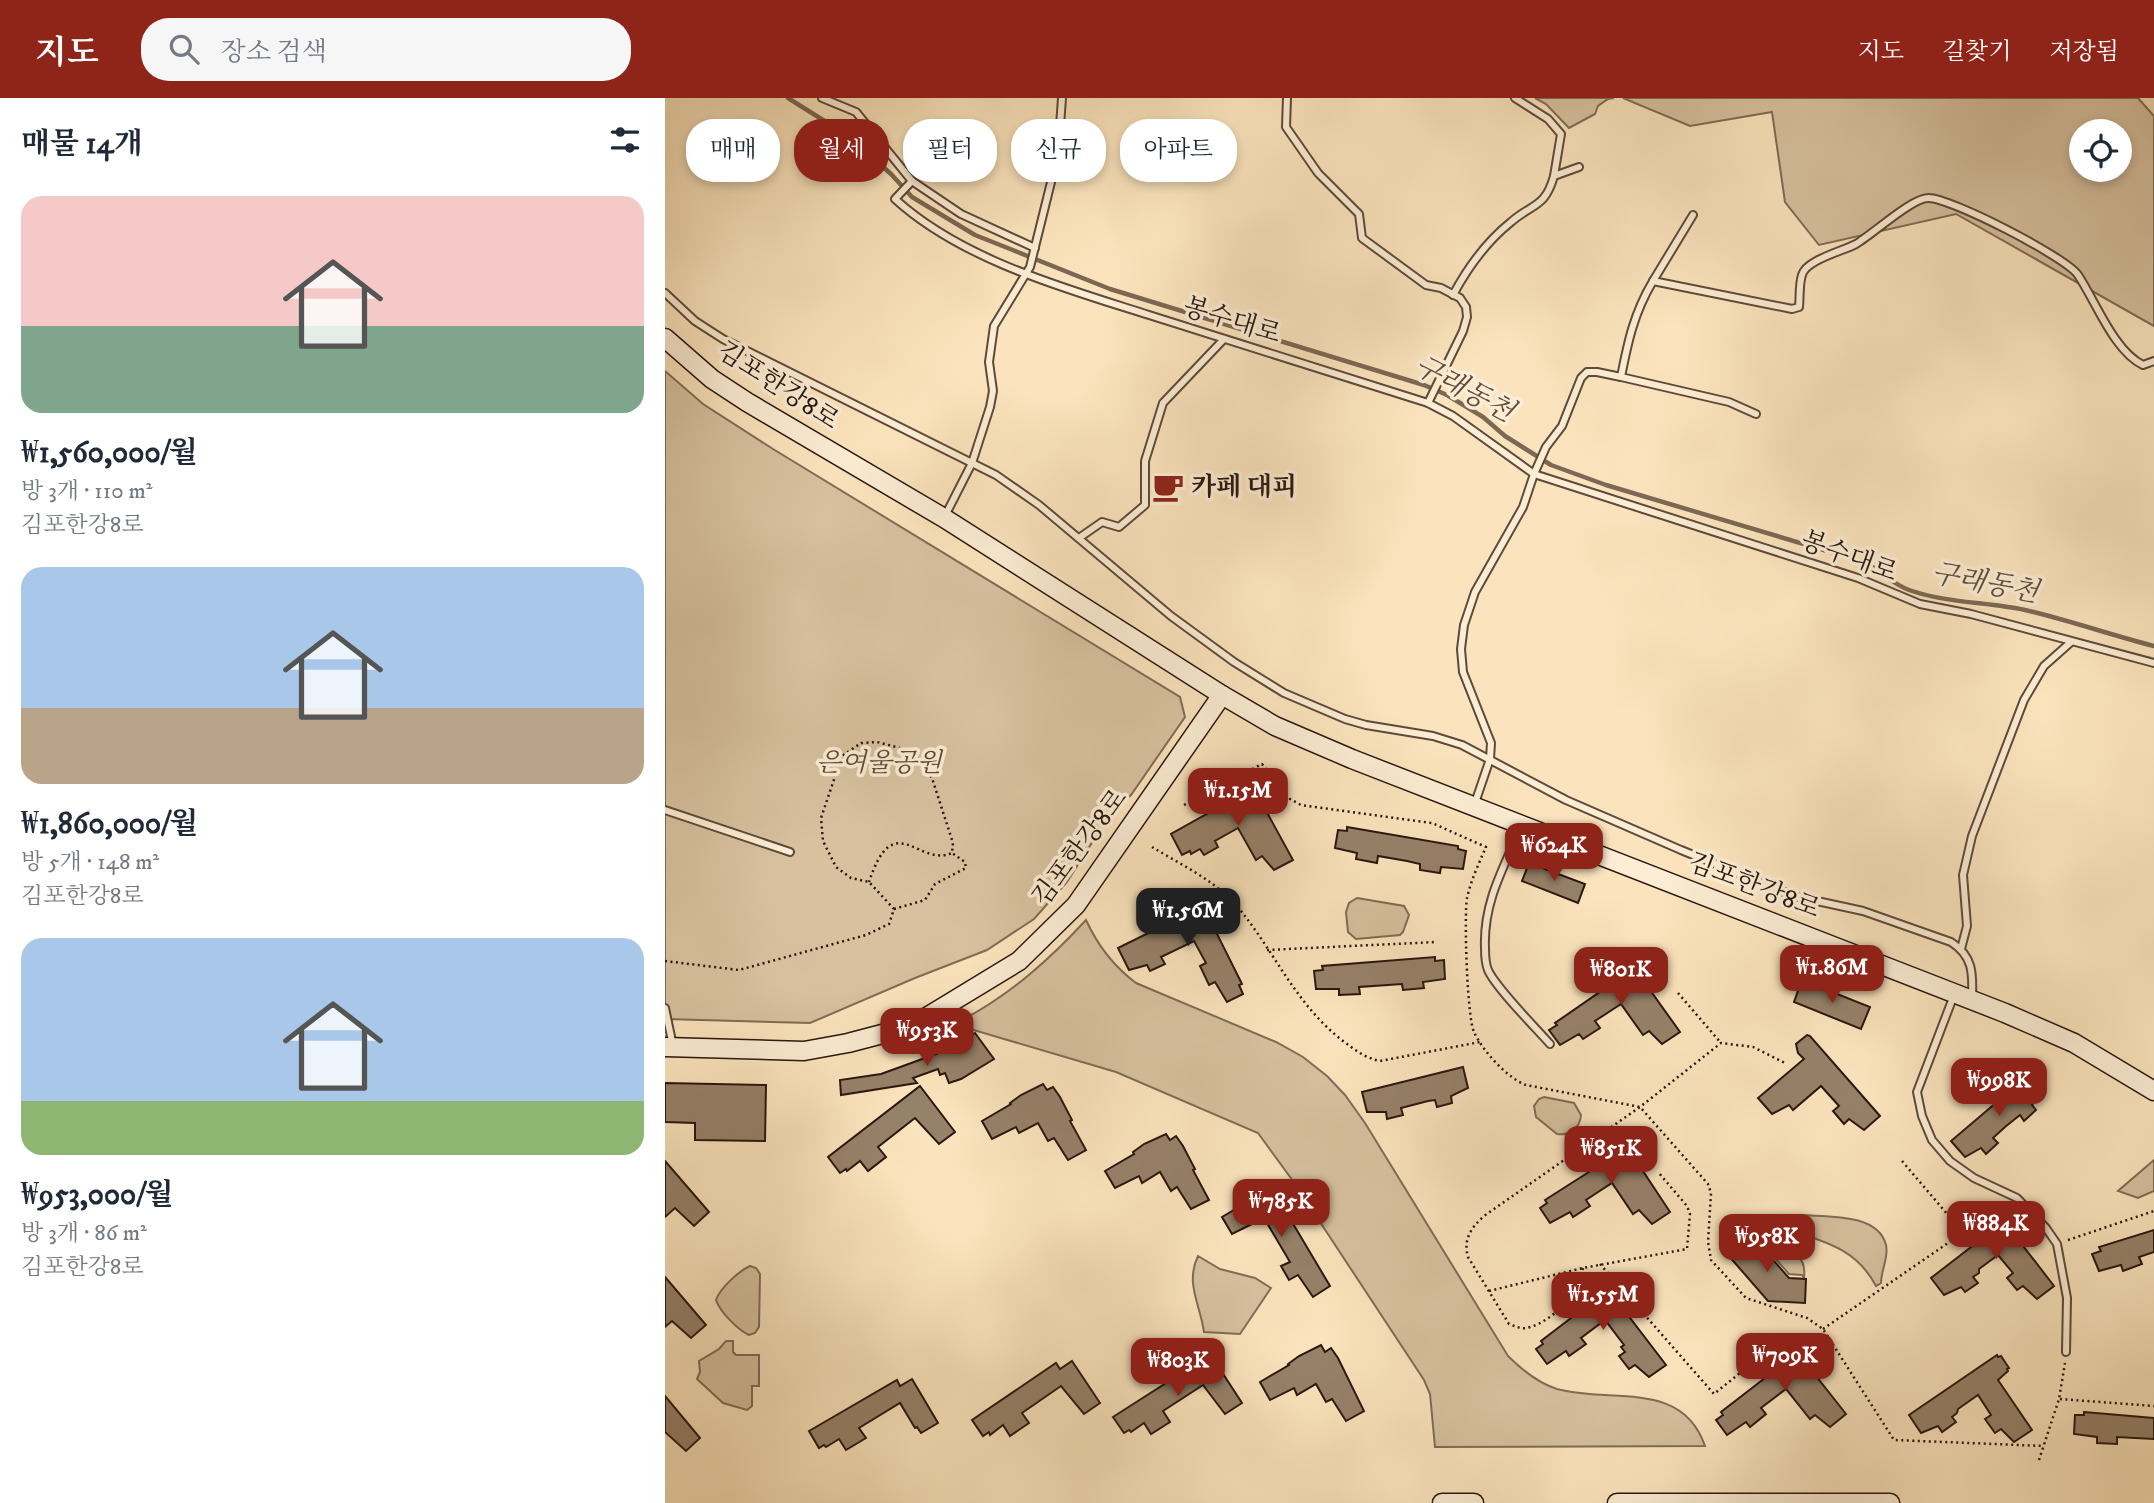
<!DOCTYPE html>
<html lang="ko">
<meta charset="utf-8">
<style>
:root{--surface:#fff;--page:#f6f6f7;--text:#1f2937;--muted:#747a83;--accent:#8f2418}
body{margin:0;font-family:"IM FELL DW Pica","Noto Serif KR",serif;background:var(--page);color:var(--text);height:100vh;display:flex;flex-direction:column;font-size:26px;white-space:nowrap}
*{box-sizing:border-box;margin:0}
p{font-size:23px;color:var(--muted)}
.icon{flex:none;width:38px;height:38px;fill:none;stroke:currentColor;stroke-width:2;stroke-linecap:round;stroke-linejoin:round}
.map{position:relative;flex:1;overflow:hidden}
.side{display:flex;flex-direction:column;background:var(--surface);width:665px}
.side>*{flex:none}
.guide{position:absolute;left:21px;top:21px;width:665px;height:63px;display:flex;gap:14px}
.tools{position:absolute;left:1404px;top:21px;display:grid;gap:14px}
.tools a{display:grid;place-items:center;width:63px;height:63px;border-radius:50%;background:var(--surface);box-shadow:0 4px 10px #0003;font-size:35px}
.price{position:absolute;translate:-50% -60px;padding:0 16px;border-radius:14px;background:var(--accent);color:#fff;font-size:23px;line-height:46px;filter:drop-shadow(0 2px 4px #0008)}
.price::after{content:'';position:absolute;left:50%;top:42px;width:21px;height:16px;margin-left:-10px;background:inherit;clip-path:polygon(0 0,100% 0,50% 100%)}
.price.current{background:#222;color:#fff}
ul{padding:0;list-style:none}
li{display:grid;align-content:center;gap:14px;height:371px;padding:0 21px}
li span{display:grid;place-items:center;height:217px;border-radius:21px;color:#555}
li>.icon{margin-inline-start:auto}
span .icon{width:126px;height:126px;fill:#fffc;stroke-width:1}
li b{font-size:30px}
h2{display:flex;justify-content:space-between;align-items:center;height:84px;padding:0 21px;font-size:30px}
.tag{padding:0 24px;border-radius:28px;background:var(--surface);box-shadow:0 4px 10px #0003;font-size:24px;line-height:63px}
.tag.current{background:var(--accent);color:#fff}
header{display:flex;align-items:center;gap:42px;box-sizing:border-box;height:98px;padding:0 35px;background:var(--accent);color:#fff}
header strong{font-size:33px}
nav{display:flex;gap:38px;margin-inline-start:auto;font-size:24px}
.search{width:490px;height:63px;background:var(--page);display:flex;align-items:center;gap:18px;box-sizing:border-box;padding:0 24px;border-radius:28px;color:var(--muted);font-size:26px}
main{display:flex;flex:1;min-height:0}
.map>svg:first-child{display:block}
.green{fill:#d7c19f;stroke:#806c57;stroke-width:2;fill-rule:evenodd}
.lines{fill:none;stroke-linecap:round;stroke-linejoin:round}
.stream{stroke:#7c6854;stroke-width:4.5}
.building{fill:#968169;stroke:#29160f;stroke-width:2}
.lane-casing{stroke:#5e4a3a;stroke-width:10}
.secondary-casing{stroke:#29160f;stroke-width:21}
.path{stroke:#29160f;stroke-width:2.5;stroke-dasharray:2 3.5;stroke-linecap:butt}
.lane{stroke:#fcedd4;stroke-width:6}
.secondary{stroke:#fcedd4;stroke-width:18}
.labels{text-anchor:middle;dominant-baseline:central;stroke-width:7;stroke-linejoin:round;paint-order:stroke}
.street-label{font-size:26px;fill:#29160f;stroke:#fcedd4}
.poi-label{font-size:26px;font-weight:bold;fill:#29160f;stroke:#fcedd4;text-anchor:start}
.park-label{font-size:26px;font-style:italic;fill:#5d493a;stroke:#fcedd4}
.water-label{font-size:28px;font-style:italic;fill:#614c3d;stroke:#fcedd4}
</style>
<header>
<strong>지도</strong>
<div class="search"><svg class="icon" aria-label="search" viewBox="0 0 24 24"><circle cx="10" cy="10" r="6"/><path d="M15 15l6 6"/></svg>장소 검색</div>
<nav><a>지도</a><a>길찾기</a><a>저장됨</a></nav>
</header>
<main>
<section class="side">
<h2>매물 14개<svg class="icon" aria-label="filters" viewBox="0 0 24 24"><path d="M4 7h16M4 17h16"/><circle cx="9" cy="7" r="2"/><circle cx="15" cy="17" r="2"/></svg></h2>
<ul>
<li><span style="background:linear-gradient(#f6c9c9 60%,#7fa58c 0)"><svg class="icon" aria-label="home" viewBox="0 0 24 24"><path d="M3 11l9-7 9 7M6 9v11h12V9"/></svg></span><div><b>₩1,560,000/월</b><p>방 3개 · 110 m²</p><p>김포한강8로</p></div></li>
<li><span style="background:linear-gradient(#a9c7e8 65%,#b9a48a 0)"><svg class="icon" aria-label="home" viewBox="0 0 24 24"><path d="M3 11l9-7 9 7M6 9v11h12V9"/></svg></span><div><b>₩1,860,000/월</b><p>방 5개 · 148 m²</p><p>김포한강8로</p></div></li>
<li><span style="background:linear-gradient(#a9c7e8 75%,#8fb573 0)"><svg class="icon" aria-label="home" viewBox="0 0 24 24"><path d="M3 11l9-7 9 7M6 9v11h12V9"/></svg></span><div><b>₩953,000/월</b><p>방 3개 · 86 m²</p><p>김포한강8로</p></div></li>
</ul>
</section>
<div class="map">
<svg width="1489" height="1405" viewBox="0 0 1489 1405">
<rect width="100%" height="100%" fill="#fbe4bd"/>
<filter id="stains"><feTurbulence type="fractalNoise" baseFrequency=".00286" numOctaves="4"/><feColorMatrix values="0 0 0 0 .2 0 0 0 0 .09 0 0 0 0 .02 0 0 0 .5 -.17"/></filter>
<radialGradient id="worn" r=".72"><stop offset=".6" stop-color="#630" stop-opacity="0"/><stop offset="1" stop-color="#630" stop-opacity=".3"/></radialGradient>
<g class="green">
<polygon points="870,0 949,0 943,1 933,8 930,16 904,30 881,6"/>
<path d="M958,0H1473L1489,18V228L1291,116L1154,147L1120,104L1107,14L1025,28ZM1416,33H1454V72H1416Z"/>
<polygon points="0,273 38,306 108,351 515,599 520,619 466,697 444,718 402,784 369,821 322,852 250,880 145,925 0,921"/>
<polygon points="692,800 739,808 744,817 738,834 735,837 691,841 683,834 681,814 684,805"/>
<path d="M421,822C433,848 448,868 471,885L611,944L638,959L662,978L680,997L700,1025L843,1258C857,1272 873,1285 892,1291C946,1306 1017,1281 1040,1348L770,1349L765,1296L759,1282L628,1083L593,1035L451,974L305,931L299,921C347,895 384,862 421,822Z"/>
<path d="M879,999L909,1005L916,1017C915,1030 905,1038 892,1036L871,1019L869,1008L874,1001Z"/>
<polygon points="1489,1062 1489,1093 1473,1100 1453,1093"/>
<path d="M1137,1117C1162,1119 1213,1115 1221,1147C1224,1159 1216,1172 1216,1185L1211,1188C1190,1148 1155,1143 1116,1129L1107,1123L1108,1119Z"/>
<path d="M1105,1145C1125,1153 1142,1155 1139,1180L1137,1177L1124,1176L1103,1152L1102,1149Z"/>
<path d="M533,1158L555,1171L590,1180L606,1190L575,1236L539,1234C535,1206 520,1185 533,1158Z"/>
<path d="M85,1168L91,1170L95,1176L94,1229L90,1235L84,1237C73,1232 55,1214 51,1202C55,1190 74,1173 85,1168Z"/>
<polygon points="61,1243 68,1243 68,1254 71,1257 94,1257 94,1288 87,1288 87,1308 82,1312 58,1305 32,1281 35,1274 34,1263 54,1251"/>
</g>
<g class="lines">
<path class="stream" d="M123,0L185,39L226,76L247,99L310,137L445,191L759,287L782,297L818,319L840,338L886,367L941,387L1199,464C1216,473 1227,486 1244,492C1281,505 1322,504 1360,512C1403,522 1446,537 1489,548"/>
</g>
<g class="building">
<polygon points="599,684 600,687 602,686 609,698 605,706 599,709 628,762 609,772 597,758 591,762 573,730 550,743 553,749 539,757 535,751 526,756 525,753 517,757 506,736"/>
<polygon points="682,729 793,748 793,751 801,753 798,771 776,769 775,775 755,772 755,766 742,763 713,758 712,765 691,761 692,755 670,750 673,732 682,733"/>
<polygon points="864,765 920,786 913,805 857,783"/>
<polygon points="548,803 550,806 552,805 558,818 554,825 548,828 577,886 574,887 578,896 562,904 550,884 544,887 535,868 541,865 529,843 496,859 500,866 485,873 482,867 464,872 453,850"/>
<polygon points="770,859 770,863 779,862 780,881 758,884 759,890 738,892 737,886 723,887 694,889 695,896 674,897 674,891 651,891 649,873 658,872 657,868"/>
<polygon points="980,860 981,862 983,860 992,872 990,874 991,876 980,885 1015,934 997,946 984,933 978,937 956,906 930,923 935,930 918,941 914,936 895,947 884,932 892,927 890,925 936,893 934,891 949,879"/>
<polygon points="1137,882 1205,909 1196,931 1129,904"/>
<polygon points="310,935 329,961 296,981 284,985 280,975 275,977 273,971 248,980 252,985 176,997 175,982 216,976 282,952"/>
<polygon points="1142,937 1145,938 1215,1018 1199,1032 1184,1021 1179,1026 1168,1013 1174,1008 1156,988 1128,1012 1124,1007 1107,1016 1093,1000 1139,961 1133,955 1131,946"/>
<polygon points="798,969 803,990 786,998 787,1005 772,1009 770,1002 763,1003 736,1010 738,1017 722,1021 721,1014 702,1014 697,994"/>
<polygon points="1365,976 1379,991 1367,1007 1371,1012 1359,1023 1355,1017 1340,1029 1328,1040 1333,1045 1321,1056 1316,1050 1300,1059 1286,1043"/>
<polygon points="0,985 101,987 100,1043 30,1042 30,1025 0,1024"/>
<polygon points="378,986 382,992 388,989 395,999 407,1022 405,1023 421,1052 403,1062 389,1040 383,1043 373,1025 354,1035 351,1029 327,1041 317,1023 346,1006 345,1005 356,997"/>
<polygon points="255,988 290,1034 274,1046 250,1020 213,1049 221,1059 203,1073 195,1063 182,1073 181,1071 175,1075 163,1059"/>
<polygon points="501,1036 505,1042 511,1038 518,1048 530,1071 528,1072 544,1102 526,1111 512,1089 506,1093 495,1074 477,1085 474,1078 450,1090 440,1073 469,1056 468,1054 479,1046"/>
<polygon points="972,1039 973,1041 975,1040 983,1052 979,1059 972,1064 1005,1114 987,1126 974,1112 968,1116 947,1085 921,1102 925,1108 908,1119 905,1114 885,1125 875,1110 882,1105 880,1102 927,1072 925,1069 941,1058"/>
<polygon points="0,1063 44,1114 29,1128 10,1110 0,1119"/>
<polygon points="601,1093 608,1105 614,1102 665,1188 648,1199 633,1177 624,1182 616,1168 625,1164 599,1120 567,1136 557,1119"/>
<polygon points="1350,1115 1352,1117 1354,1115 1363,1127 1361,1129 1362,1131 1352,1140 1389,1188 1372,1201 1358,1188 1352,1192 1342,1180 1348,1175 1333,1157 1314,1171 1314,1175 1308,1179 1313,1185 1300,1194 1296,1189 1279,1197 1266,1180"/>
<polygon points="1489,1132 1489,1154 1474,1159 1477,1166 1458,1173 1456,1167 1434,1173 1427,1156 1436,1153 1434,1149"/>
<polygon points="1086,1137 1124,1180 1141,1181 1140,1205 1103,1203 1063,1157"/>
<polygon points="0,1179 41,1227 26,1240 7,1223 0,1229"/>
<polygon points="933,1181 935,1183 936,1182 1001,1267 984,1279 970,1267 964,1271 954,1258 960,1254 956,1249 959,1247 940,1222 916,1240 921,1246 904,1258 901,1253 882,1266 871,1251 878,1246 876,1243 927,1204 922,1199 925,1197 922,1189"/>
<polygon points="1142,1244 1143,1246 1145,1244 1155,1255 1152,1257 1154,1259 1144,1269 1181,1316 1165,1329 1150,1317 1145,1321 1121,1291 1096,1310 1101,1316 1085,1329 1081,1324 1062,1337 1051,1322 1058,1317 1056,1314 1100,1280 1098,1278 1113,1265"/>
<polygon points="656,1247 660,1254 666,1250 673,1260 699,1313 681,1323 667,1301 661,1304 651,1286 632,1297 629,1290 605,1302 595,1284 624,1267 623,1266 634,1258"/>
<polygon points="1332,1257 1333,1259 1336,1258 1344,1270 1342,1271 1343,1273 1333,1282 1367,1332 1349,1344 1336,1331 1330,1335 1320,1321 1326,1317 1313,1297 1293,1311 1292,1315 1287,1319 1291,1324 1277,1334 1273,1328 1256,1335 1244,1317"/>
<polygon points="549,1262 577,1305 560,1316 538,1287 498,1313 505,1324 486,1336 479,1325 466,1334 464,1332 459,1335 448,1319 534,1264 537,1270"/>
<polygon points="407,1263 435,1305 419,1316 396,1288 357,1315 364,1325 345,1338 338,1327 325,1337 324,1334 318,1338 307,1322 391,1265 395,1271"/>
<polygon points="247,1281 273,1325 256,1335 252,1329 250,1330 235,1305 194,1330 201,1340 181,1352 174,1341 161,1349 159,1347 154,1350 144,1333 232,1282 235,1288"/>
<polygon points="0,1298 35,1340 21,1353 0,1334"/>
<polygon points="1419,1314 1489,1320 1489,1341 1452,1339 1452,1346 1432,1345 1432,1339 1409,1336 1410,1317 1419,1317"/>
</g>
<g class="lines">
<defs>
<g id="lane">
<polyline points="157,0 191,14 247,83 296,116 370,150"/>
<polyline points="622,0 621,29 653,75 694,116 697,140 761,187 776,190 795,200 801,209 802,219 798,233 763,305"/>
<polyline points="850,0 883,21 896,36 889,78"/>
<path d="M247,83L230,101C297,162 399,190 484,217C577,247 670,276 763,305L788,318L869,376L858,409L810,494L799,527L796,551L798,574L826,645L825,661L811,702"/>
<path d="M1028,117L988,183L1127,211L1134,209C1135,198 1134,186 1137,177C1141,162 1178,153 1191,146C1208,136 1247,100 1263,100C1284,99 1401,159 1413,177C1431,204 1449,253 1478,267L1489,263"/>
<path d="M988,183C969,215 963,243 956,279L932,274H922L916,280L897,328L881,349L869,376L1193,480L1255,506L1306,516L1489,565"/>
<path d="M0,195L30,223L58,241L331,377L374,407L506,518L569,564L619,595L680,621L701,627L768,638L797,647L901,702L1016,752L1129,798L1198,813L1286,844C1308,858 1308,875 1307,899"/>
<path d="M788,197C803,169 821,144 846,124C868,105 880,110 889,78L914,69"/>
<polyline points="956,279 1064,304 1091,316"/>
<polyline points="280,418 307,365 325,309 328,293 324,264 329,228 365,169 393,56 397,0"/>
<polyline points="414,440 437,424 454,429 480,407 480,363 498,305 559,241"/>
<polyline points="0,712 125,754"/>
<path d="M857,727C839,769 818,804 820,850C820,857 820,865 823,872C831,890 870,929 885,946"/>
<polyline points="1296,851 1302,828 1298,777 1307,738 1359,602 1379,568 1406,544"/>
<polyline points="1289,897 1252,994 1257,1018 1267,1042 1285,1063 1309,1080 1352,1100 1381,1130 1392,1146 1402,1200 1401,1254"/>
<polyline points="0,910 8,948"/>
</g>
<g id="secondary">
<polyline points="0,240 47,281 82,304 279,420 557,597 610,628 687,661 1340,915 1409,945 1489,993"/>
<polyline points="0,949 139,953 183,945 225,934 257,922 354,863 411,807 557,597"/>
<polyline points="777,1405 809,1405"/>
<polyline points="952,1405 1225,1405"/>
</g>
</defs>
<use href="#lane" class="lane-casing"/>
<use href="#secondary" class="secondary-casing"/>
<g class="path">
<path d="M519,707L597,666L625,701L636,707L767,725L821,749C814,765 806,782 802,800C799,818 802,919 809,934C817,952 842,980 861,987L975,1009L1043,1086L1046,1095L1043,1144L1046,1162L1081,1200L1142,1220L1158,1231L1229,1342L1379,1348"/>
<path d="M487,749C515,766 549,782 571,807C610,853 629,905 678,943C690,952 700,960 715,963L815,944"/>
<polyline points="229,811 260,802 270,786 301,770 300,764 287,755"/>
<polyline points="602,852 771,844"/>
<path d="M0,863L74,872L201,837L224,826L229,811L204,784L186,780L171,769L158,743L156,720L177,658L196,645L212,644L243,652L257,664L267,680L288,745L287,755C253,770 229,708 204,784"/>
<polyline points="1013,895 1056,945"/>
<polyline points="1237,1063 1306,1144"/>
<polyline points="1403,1142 1489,1113"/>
<polyline points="935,1166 1049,1296 1123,1236"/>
<path d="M918,1170C915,1179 912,1189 907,1197C899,1210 876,1228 861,1230C855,1231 850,1228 844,1226L803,1159C798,1141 806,1130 819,1118L975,1009L1056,945L1088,949L1120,965"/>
<polyline points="824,1193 918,1170 1022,1151 1025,1116 1022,1108 993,1074"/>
<polyline points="1158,1231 1299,1134"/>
<polyline points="1395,1301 1489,1308"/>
<polyline points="1374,1362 1394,1301 1400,1265"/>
</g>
<use href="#lane" class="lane"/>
<use href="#secondary" class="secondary"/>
</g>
<defs>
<symbol id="cafe-bare" viewBox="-9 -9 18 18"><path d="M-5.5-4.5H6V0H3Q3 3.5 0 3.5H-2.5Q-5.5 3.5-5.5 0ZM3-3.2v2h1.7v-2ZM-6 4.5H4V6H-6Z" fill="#8f2418" stroke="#fcedd4" stroke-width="2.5" paint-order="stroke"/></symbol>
</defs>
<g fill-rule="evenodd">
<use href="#cafe-bare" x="481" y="367" width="44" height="44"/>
</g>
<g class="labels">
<g class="street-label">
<text transform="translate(567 223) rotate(17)">봉수대로</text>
<text transform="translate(113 288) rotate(33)">김포한강8로</text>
<text transform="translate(1184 459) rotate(20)">봉수대로</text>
<text transform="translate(415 750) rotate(-53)">김포한강8로</text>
<text transform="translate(1089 788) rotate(21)">김포한강8로</text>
</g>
<g class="poi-label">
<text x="526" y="389">카페 대피</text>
</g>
<g class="park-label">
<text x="214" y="665">은여울공원</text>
</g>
<g class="water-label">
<text transform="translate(799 291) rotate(28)">구래동천</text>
<text transform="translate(1320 485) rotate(11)">구래동천</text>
</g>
</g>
<rect width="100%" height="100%" filter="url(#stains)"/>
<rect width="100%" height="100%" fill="url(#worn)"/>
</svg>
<div class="tools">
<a><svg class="icon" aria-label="locate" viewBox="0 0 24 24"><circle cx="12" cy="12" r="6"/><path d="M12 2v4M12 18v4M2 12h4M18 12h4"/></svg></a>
</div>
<b class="price" style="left:573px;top:730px">₩1.15M</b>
<b class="price" style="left:889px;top:785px">₩624K</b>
<b class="price current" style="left:523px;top:850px">₩1.56M</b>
<b class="price" style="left:1167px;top:907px">₩1.86M</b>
<b class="price" style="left:956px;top:909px">₩801K</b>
<b class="price" style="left:262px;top:970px">₩953K</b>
<b class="price" style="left:1334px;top:1020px">₩998K</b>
<b class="price" style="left:946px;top:1088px">₩851K</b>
<b class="price" style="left:616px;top:1141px">₩785K</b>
<b class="price" style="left:1331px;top:1163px">₩884K</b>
<b class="price" style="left:1102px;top:1176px">₩958K</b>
<b class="price" style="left:938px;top:1234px">₩1.55M</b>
<b class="price" style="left:1120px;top:1295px">₩709K</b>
<b class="price" style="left:513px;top:1300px">₩803K</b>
<div class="guide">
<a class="tag">매매</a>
<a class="tag current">월세</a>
<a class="tag">필터</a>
<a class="tag">신규</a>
<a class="tag">아파트</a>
</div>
</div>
</main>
